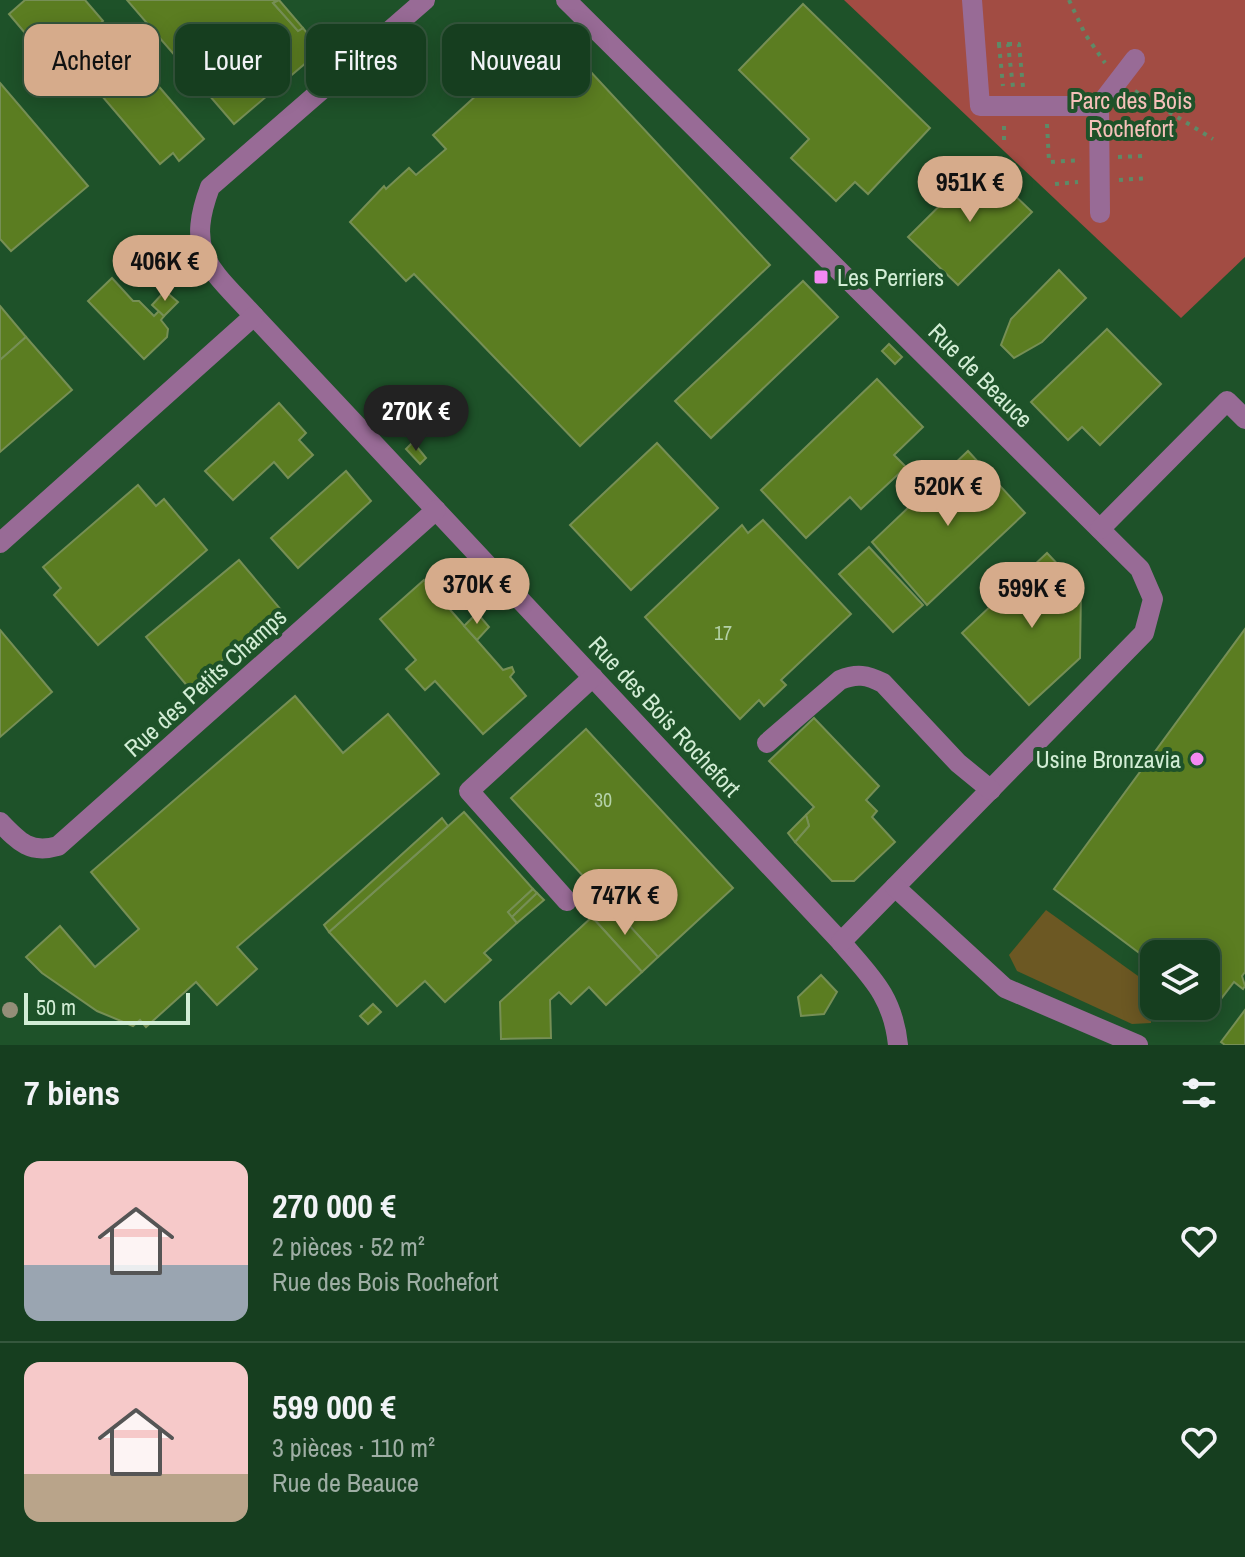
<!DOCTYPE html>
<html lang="fr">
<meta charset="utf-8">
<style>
:root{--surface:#163e1f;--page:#1f4528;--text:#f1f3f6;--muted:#9eaea4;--line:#35573d;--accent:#d6ab8b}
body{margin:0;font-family:"Archivo Narrow",sans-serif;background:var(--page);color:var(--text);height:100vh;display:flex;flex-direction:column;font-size:30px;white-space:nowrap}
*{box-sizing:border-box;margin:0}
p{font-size:26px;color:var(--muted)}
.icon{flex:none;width:44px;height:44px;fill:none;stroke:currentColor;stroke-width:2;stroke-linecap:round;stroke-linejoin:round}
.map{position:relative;height:1045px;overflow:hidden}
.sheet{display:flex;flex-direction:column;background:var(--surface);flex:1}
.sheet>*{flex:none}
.hud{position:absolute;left:24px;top:24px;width:800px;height:72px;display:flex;gap:16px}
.controls{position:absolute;left:1140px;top:940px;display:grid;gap:16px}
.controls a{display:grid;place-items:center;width:80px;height:80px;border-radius:16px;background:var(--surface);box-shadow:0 4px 20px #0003,0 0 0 2px var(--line);font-size:40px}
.scale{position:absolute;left:24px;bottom:20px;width:166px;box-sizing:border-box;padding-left:8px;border:4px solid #d2edd5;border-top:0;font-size:22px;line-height:28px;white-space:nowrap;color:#d2edd5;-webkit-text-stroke:6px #1e5229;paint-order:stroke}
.price{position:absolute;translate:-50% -68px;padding:0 18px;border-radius:28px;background:var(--accent);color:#111;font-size:26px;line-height:52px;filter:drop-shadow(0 2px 4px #0008)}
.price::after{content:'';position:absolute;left:50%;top:48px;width:24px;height:18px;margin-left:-12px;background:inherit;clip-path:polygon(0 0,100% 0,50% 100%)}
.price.active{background:#222;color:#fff}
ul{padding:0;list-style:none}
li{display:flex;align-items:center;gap:24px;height:200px;padding:0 24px}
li+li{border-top:2px solid var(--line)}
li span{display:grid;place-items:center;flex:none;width:224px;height:160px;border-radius:16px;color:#555}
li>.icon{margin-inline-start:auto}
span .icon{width:96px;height:96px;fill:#fffc;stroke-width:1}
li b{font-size:34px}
h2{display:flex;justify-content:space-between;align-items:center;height:96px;padding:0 24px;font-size:34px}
.tag{padding:0 28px;border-radius:16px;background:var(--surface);box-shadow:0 4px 20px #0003,0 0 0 2px var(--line);font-size:28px;line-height:72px}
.tag.active{background:var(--accent);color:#111}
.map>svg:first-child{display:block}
.green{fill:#a24c43}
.water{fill:#6c5823}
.building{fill:#5b7d21;stroke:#768f55;stroke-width:2}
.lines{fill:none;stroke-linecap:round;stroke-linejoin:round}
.path{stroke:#5e8a67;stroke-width:4;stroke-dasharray:4 6;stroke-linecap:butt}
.minor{stroke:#986b96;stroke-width:20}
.tree{fill:#948e78}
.poi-dot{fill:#f389f1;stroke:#1e5229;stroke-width:3}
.labels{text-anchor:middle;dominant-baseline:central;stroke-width:8;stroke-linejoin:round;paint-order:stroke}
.number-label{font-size:20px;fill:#b4d1a8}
.park-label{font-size:24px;fill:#f5c0b9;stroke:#1e5229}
.poi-label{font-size:24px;fill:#d2edd5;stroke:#1e5229;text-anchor:start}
.street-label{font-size:24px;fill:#d2edd5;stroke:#1e5229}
</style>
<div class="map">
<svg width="1245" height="1045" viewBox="0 0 1245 1045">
<rect width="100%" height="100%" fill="#1e5229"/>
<polygon class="green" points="844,0 1245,0 1245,257 1181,318"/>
<polygon class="water" points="1046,910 1152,986 1151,1023 1132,1024 1017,971 1009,955"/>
<g class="building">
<polygon points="25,0 85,0 103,21 52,65 9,14"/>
<polygon points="127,0 277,0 273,3 298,31 303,28 321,50 234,124"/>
<polygon points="279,0 303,28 298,31 273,3"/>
<polygon points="803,4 930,128 868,194 855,182 836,201 791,158 809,139 739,70"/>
<polygon points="550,28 770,265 580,446 414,274 406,281 350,222 384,186 386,189 409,168 416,175 446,149 433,135"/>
<polygon points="136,60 204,139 179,161 173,153 160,164 102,96"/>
<polygon points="0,83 88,186 11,251 0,239"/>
<polygon points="982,164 1032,212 958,285 908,237"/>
<polygon points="1059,270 1086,298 1042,342 1014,358 1001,345 1011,319"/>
<polygon points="112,278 133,301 139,301 154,316 159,311 164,316 161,320 168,329 167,337 144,359 88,301"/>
<polygon points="803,281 838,317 711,438 675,401"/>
<polygon points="165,291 178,302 164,316 152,305"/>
<polygon points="0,306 26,337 0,360"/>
<polygon points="1107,329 1161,384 1100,445 1082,427 1068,440 1031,402"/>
<polygon points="26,337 72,390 0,452 0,360"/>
<polygon points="889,344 902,357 895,364 882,351"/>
<polygon points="877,379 923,427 894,455 906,467 861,509 850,497 806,538 761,490"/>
<polygon points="279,403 306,433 299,440 313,455 288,478 274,462 233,500 205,471"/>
<polygon points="413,442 426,458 420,464 406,449"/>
<polygon points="657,443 718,508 631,590 570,525"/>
<polygon points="968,451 1025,513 927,605 872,542"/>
<polygon points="346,471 371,501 298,568 271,538"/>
<polygon points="138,485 156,506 164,499 207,550 98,645 54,595 61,588 43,567"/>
<polygon points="763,520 851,614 781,680 786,685 764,706 759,700 740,719 645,617 742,525 748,533"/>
<polygon points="869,547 923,605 893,632 839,574"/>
<polygon points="1047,553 1081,589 1080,658 1029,705 962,633"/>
<polygon points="239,560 282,611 189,688 146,637"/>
<polygon points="424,580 503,670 512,667 514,672 510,677 526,696 483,734 435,681 425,690 406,669 416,660 380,619"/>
<polygon points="477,613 489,627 477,640 464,626"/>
<polygon points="1245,629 1245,972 1242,976 1245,986 1243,989 1234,982 1214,1008 1206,1002 1206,954 1154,954 1154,964 1054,889"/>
<polygon points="0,630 52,692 0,737"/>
<polygon points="295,696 343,753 388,714 439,774 237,947 257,969 217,1005 196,982 146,1027 140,1020 133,1026 97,1011 42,973 26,957 60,926 95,967 139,929 91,872"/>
<polygon points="814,718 879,786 866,800 877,811 872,817 895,842 854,881 832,881 795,842 809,826 806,815 814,807 769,761"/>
<polygon points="586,729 733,888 658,957 511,798"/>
<polygon points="464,812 533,889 508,912 517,923 484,953 491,960 445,1002 425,981 397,1006 329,932"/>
<polygon points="806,815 809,826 795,842 788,833"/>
<polygon points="442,818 448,826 329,932 324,925"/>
<polygon points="533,889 537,893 512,917 508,912"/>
<polygon points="537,893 544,900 517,923 512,917"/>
<polygon points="608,902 658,957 642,972 592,917"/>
<polygon points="592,917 642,972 606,1005 589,987 571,1004 559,992 550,1000 551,1038 501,1039 500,1002"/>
<polygon points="821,975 837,992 824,1014 801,1016 798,997"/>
<polygon points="373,1004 381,1012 368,1024 360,1016"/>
<polygon points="1245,1010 1245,1045 1225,1045 1221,1042"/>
</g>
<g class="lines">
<g class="path">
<polyline points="1069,0 1085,34 1105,63"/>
<polyline points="997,44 1008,44 1013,87"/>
<polyline points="999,44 1003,86"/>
<polyline points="1008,44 1019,44 1023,87"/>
<polyline points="1135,91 1213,139"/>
<polyline points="1047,124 1049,162 1081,160"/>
<polyline points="1004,126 1004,144"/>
<polyline points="1118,157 1144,156"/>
<polyline points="1119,180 1149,178"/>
<polyline points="1055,184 1078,182"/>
</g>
<g class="minor">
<path d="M425,0L210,187C185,254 210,268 254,316L841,942C871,977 893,996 898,1045"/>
<polyline points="566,0 1140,569 1153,599 1144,633 841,942"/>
<polyline points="972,0 980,106 1099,106 1100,213"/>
<polyline points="1099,106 1135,59"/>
<polyline points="1100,529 1227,401 1245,419"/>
<polyline points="0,543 254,316"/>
<path d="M767,743L840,680C857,673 867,675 883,683L958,763L991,790"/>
<path d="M0,822C19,842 30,854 58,846L436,510"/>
<polyline points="895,887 1005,988 1138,1045"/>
<polyline points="567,901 469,791 593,677"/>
</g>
</g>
<circle class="tree" cx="10" cy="1010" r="8"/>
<g class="poi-dot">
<rect x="813" y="269" width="16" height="16" rx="4"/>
<circle cx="1197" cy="759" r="8"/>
</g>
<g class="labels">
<g class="number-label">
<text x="723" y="632">17</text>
<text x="603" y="799">30</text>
</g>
<g class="park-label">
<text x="1131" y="100">Parc des Bois<tspan x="1131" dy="28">Rochefort</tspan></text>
</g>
<g class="poi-label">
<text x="837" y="277">Les Perriers</text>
<text x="1181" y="759" text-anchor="end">Usine Bronzavia</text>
</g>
<g class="street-label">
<text transform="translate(981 375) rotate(45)">Rue de Beauce</text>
<text transform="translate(205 682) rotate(-42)">Rue des Petits Champs</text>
<text transform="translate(665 716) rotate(47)">Rue des Bois Rochefort</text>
</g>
</g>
</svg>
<div class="controls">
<a><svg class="icon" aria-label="layers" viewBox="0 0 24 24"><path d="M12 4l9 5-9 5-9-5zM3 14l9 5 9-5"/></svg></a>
</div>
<div class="scale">50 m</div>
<b class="price" style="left:970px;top:224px">951K €</b>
<b class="price" style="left:165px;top:303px">406K €</b>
<b class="price active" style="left:416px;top:453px">270K €</b>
<b class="price" style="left:948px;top:528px">520K €</b>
<b class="price" style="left:477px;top:626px">370K €</b>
<b class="price" style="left:1032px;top:630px">599K €</b>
<b class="price" style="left:625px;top:937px">747K €</b>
<div class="hud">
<a class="tag active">Acheter</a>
<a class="tag">Louer</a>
<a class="tag">Filtres</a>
<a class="tag">Nouveau</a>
</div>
</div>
<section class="sheet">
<h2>7 biens<svg class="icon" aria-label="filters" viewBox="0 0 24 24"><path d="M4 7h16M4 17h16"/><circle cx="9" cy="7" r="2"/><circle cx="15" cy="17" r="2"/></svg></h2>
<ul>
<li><span style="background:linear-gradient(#f6c9c9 65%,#9aa5b1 0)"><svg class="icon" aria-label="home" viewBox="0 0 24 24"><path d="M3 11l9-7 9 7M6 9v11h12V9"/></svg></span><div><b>270 000 €</b><p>2 pièces · 52 m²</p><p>Rue des Bois Rochefort</p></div><svg class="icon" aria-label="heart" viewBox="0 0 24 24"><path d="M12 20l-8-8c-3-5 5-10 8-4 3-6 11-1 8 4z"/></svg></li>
<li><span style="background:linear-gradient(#f6c9c9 70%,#b9a48a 0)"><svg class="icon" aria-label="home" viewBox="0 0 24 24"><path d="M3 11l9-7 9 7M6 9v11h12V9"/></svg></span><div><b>599 000 €</b><p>3 pièces · 110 m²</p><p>Rue de Beauce</p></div><svg class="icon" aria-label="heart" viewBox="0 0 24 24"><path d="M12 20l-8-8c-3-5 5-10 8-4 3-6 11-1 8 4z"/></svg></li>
</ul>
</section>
